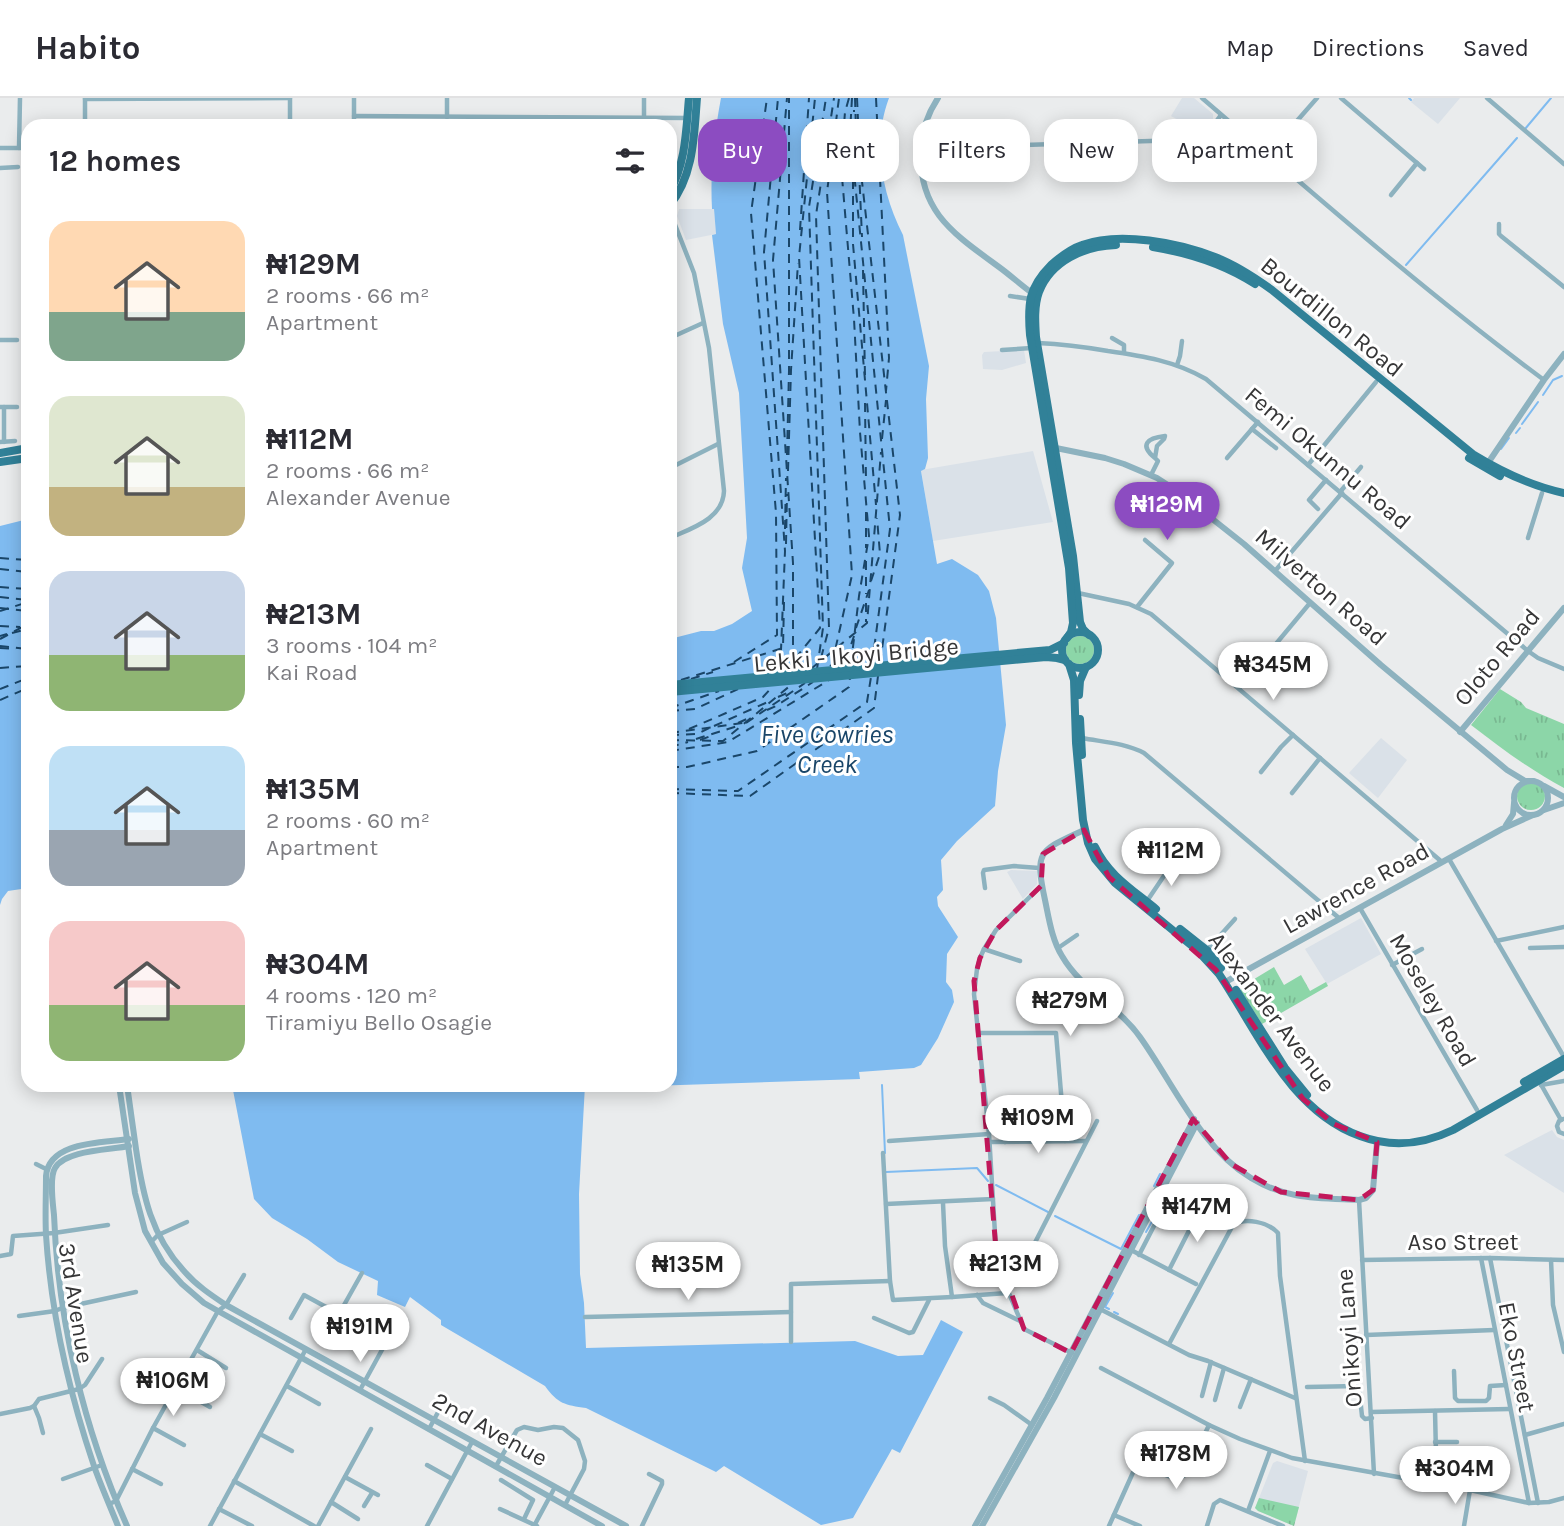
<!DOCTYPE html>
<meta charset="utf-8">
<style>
:root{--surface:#fff;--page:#f2f2f3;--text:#2b2b33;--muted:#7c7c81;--line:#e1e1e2;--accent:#8c4cc1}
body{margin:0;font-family:Karla,sans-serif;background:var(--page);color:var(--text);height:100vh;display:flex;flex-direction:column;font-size:26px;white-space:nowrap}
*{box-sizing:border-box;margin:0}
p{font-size:23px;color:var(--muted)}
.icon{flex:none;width:38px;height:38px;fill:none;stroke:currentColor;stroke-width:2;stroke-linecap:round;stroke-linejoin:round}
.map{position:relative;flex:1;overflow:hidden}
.panel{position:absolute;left:21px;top:21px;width:656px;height:973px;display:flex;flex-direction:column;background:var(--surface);border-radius:21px;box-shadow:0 4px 18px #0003}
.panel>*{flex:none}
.hud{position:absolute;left:698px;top:21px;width:665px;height:63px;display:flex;gap:14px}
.price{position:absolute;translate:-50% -60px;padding:0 16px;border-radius:24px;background:#fff;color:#222;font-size:23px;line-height:46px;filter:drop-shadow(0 2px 4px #0008)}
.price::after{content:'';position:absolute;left:50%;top:42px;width:21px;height:16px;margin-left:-10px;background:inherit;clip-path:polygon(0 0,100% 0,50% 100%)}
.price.on{background:var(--accent);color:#fff}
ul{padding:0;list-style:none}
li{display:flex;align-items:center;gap:21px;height:175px;padding:0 28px}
li span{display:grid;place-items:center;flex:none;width:196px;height:140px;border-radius:21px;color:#555}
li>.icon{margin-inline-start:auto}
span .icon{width:84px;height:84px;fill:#fffc;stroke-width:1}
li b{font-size:30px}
h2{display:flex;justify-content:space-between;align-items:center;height:84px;padding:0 28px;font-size:30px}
.chip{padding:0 24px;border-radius:21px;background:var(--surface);box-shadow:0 4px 18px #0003;font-size:24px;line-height:63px}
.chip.on{background:var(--accent);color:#fff}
header{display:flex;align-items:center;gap:42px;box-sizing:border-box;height:98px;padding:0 35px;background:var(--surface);border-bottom:2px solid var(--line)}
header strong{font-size:33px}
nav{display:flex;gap:38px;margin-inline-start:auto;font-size:24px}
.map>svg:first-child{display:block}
.built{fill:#dae1e8}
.grass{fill:url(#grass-tufts)}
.water{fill:#7fbbf0}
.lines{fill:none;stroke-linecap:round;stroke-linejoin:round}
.stream{stroke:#7fbbf0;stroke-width:2}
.ferry{stroke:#1a4669;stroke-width:2;stroke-dasharray:9 7;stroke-linecap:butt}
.minor{stroke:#8db2bf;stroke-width:4.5}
.tertiary{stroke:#8db2bf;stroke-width:6}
.primary{stroke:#318198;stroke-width:8}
.marked{fill:none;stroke:#c2185b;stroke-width:5;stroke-dasharray:14 9;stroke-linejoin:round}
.labels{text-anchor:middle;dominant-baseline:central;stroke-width:6;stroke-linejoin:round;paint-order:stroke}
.street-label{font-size:24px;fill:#363637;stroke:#fff}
.water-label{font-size:26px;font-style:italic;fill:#1a4669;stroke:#fff}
</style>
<header>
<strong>Habito</strong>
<nav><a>Map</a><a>Directions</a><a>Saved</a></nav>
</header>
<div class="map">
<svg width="1564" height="1428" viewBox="0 0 1564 1428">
<defs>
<pattern id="grass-tufts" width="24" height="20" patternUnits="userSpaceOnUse" patternTransform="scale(1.75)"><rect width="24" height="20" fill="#8cd6a8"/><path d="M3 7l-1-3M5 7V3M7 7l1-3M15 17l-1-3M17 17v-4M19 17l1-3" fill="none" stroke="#79b891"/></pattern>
</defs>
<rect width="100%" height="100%" fill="#eaeced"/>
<g class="built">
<polygon points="1182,0 1194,0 1213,16 1213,23 1206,33 1191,22 1187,27 1171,18"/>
<polygon points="1414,0 1460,0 1438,26 1411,4"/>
<polygon points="679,111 714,111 716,136 686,142 677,118"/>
<polygon points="1024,252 1026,265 1002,272 983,271 982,257 984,254"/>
<polygon points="1033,353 1053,424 933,443 921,372"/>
<polygon points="1381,640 1407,662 1378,700 1349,675"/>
<polygon points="1011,772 1037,773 1037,786 1023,801 1007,774"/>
<polygon points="1361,820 1381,856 1327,886 1305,851"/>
<polygon points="1552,1032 1557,1039 1564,1042 1564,1095 1504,1057"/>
<polygon points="1277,1363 1308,1373 1294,1428 1258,1413 1255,1410 1273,1365"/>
</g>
<g class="grass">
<circle cx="1080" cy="552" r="14"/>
<path d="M1500,591L1521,604L1526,610L1564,626V690C1530,672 1501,650 1471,627Z"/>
<circle cx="1531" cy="698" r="14"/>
<polygon points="1274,869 1284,887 1301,877 1310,893 1326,884 1328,888 1262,926 1241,893 1241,889"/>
<polygon points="1259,1400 1299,1409 1294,1428 1258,1413 1255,1410"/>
</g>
<g class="water">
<path d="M721,0H889C872,45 882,96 903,137L929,268L926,301L928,360L925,371L921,373L937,466L952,461L978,477L989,493L996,520L1006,627L998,673L995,708L957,743L941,762L943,792L937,799L938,808L958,839L947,856L946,884L952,892L954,904L938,940L921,967L914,970L859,974L860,981L650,988L639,987H670V541L701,533H714L732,526L752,513L742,470L747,440L739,295L723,226L712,137L716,136L714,111H712C710,74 714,37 721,0Z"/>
<polygon points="28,421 28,790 8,793 2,801 0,807 0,428"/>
<path d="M232,987H585L579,1096L580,1176L584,1205L586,1250L855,1243L898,1258L923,1257L941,1222L963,1234L900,1355L892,1351L853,1420L821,1427L724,1368L716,1374L586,1310C565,1307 558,1306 545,1288L441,1227V1222L410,1199L405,1209L377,1197L378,1183L338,1164L307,1141L272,1120L254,1101Z"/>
</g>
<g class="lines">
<g class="stream">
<polyline points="1409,0 1411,2"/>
<polyline points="1525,31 1551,0"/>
<polyline points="1406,167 1517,40"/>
<polyline points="1543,297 1553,282 1562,278"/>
<polyline points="1522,326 1538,304"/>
<polyline points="1516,335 1520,330"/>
<polyline points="1501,351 1509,340"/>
<polyline points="882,987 885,1055"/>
<polyline points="886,1074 977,1070 988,1083"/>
<polyline points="996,1087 1048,1114"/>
<polyline points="1154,1088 1160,1076"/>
<polyline points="1178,1092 1220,1115"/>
<polyline points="1055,1118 1121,1151 1139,1117"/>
<polyline points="1146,1134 1169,1094"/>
<polyline points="1109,1211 1105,1209 1113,1195"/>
<polyline points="1114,1214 1118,1216"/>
</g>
<g class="ferry">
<polyline points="849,0 845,14 841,67 854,221 860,334 869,438 859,498 851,566"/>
<polyline points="852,0 850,35 890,431 872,566"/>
<polyline points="855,0 856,31 900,417 880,566"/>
<polyline points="857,0 859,44"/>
<polyline points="876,0 889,260 886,293"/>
<polyline points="854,62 854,12"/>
<polyline points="859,71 862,139"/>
<polyline points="853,82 853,146 876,407"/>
<polyline points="800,132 809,0"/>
<polyline points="863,172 865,279"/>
<polyline points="865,305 866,384"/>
<polyline points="882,341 886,302"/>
<polyline points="787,357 789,273 789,0"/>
<polyline points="788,373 791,272 798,165"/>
<polyline points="866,414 866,450"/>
<polyline points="785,431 786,380"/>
<polyline points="786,446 787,396"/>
<polyline points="0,460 28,462"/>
<polyline points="866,463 866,496"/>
<polyline points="0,471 28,474"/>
<polyline points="871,483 880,456 877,420"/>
<polyline points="0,489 28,491"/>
<polyline points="0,499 28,502"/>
<polyline points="866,505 866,524"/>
<polyline points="0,510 28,513"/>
<polyline points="0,513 28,504"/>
<polyline points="0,528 20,529"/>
<polyline points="856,530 869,492"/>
<polyline points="12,535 28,531"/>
<polyline points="0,538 7,536"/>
<polyline points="0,541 28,526"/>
<polyline points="0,548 28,551"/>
<polyline points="0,550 16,551"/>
<polyline points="821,560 829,530 816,117 834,0"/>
<polyline points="734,564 777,537 776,415 751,115 767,0"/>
<polyline points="832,566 852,477 827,94 839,0"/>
<polyline points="770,567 781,552 785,453 764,154 778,0"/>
<polyline points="830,568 848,556 854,538"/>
<polyline points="0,570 28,568"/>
<polyline points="812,570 867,525 881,354"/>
<polyline points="817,571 823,530 809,109 826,0"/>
<polyline points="785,573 820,530 799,159 815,0"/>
<polyline points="759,575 793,556 793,465 773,162 787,0"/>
<polyline points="691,581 713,574"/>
<polyline points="681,582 783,550 784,504"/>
<polyline points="0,591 28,580"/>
<polyline points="778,599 792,593"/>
<polyline points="0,602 28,590"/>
<polyline points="670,610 719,593"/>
<polyline points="767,612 776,608 813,584"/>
<polyline points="670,613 695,611 738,591"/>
<polyline points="738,625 749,620"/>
<polyline points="746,625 805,585"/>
<polyline points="714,628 770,603"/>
<polyline points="689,631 763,599 773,588"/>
<polyline points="670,635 743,625"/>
<polyline points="670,637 697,636 709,630"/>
<polyline points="696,641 741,627"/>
<polyline points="670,642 723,643 791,587"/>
<polyline points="700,642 711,638"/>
<polyline points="670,649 688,644"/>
<polyline points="670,653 728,644 829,582"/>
<polyline points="670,669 687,669 757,653 849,589 850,579"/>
<polyline points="670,691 738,693 867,604 871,579"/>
<polyline points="670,695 750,698 874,610 878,578"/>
</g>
<g class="minor">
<polyline points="447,0 447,19"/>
<polyline points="644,0 644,20"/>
<path d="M1202,0C1314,96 1425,194 1544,282"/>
<polyline points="1341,0 1424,71"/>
<polyline points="1487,0 1564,66"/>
<polyline points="85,1 290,0"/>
<polyline points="354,18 689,20"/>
<polyline points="85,28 85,1"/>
<polyline points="290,28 290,0"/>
<polyline points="354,28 354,0"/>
<path d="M921,44L946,49H965L1182,42C1200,38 1211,32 1221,17"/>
<polyline points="0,50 28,50"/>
<polyline points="19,50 20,0"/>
<polyline points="1268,56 1317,0"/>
<polyline points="1203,69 1203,58 1206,57 1207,34"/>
<polyline points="0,70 18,69"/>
<polyline points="1391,97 1417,65"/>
<polyline points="26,105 28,105"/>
<path d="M670,114L694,175L709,250L724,393C723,421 692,430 670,440"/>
<polyline points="1499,126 1499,136 1501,138 1564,189"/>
<polyline points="1010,198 1030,201"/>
<polyline points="670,240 703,225"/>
<polyline points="1112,240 1124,247 1124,255"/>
<polyline points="0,242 17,242"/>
<path d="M1038,245C1061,246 1085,249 1108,253C1143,258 1175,263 1206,281L1528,553L1538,560L1564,571"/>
<polyline points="1002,252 1032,250"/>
<polyline points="1177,267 1180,258 1182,243"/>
<polyline points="0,309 17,309"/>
<polyline points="1252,331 1276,350"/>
<polyline points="0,344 15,343"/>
<polyline points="4,344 4,309"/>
<polyline points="1227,360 1258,324"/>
<polyline points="1308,367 1376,284"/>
<polyline points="670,370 718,346"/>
<path d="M1151,377L1158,363L1155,360L1157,348L1164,341L1165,338C1147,340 1139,347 1155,360"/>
<polyline points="1340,394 1361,369"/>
<polyline points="1318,411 1309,402 1326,382"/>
<polyline points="1528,440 1542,395"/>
<polyline points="1275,473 1342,395"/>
<polyline points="1078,495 1129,506 1151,516 1442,764"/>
<polyline points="1137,509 1172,465 1145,442"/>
<polyline points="1239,590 1310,505"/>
<path d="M1082,640C1103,644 1125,645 1144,655L1339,820"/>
<polyline points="1261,674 1281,649 1293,637"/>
<polyline points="1292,695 1320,660"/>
<polyline points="1449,761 1564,959"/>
<polyline points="1041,788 996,832 984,851 980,860 977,871 974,896 989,1036 996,1152 1000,1174 1024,1231 1072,1255"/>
<polyline points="985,790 983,775 984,772 1014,768 1039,770"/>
<polyline points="1147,803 1174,763"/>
<polyline points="1360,810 1477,1012"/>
<polyline points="25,829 28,831"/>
<polyline points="1496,843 1564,829"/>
<polyline points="1058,850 1077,837"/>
<polyline points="1530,850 1564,849"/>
<polyline points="984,851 1020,863"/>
<polyline points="1207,852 1235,821"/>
<polyline points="1392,867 1422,851"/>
<polyline points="979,935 1056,935 1065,1043"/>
<polyline points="1539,983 1561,1022"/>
<polyline points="1541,987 1564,983"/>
<polyline points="1563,1021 1559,1023 1557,1028 1559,1034 1564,1036"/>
<polyline points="889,1043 989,1036"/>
<polyline points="990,1044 1086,1043"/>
<polyline points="1005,1044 1008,1035 1032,1026 1044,1024"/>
<polyline points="883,1055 890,1183 893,1202 952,1199 1007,1195 1019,1176 1097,1023"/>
<polyline points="36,1066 46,1071"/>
<polyline points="1359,1102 1374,1376"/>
<polyline points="943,1105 945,1148 952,1199"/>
<polyline points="886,1106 993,1101"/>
<polyline points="151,1144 158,1137 187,1124"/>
<polyline points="1131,1152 1196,1186"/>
<polyline points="1139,1157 1171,1095 1177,1094 1205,1109"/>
<polyline points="0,1158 11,1156 13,1138 54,1135 108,1127"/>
<polyline points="1481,1160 1529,1405"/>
<polyline points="1490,1160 1538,1405"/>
<polyline points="1362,1162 1490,1160 1564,1162"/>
<polyline points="1551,1162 1553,1207 1564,1254"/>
<polyline points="1169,1172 1202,1107"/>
<polyline points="977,1197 983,1205 1020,1223"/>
<polyline points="1100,1211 1189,1257 1208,1263 1295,1300"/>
<polyline points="19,1218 55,1213 62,1210 136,1194"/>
<polyline points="585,1219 791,1214"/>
<polyline points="291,1220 304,1197 339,1216 362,1175"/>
<polyline points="874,1220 909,1235 913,1234 929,1202"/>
<polyline points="1366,1237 1494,1232"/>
<polyline points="791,1244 791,1186 890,1183"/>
<path d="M1169,1246L1233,1127C1245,1119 1268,1124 1278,1135L1280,1178L1305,1363"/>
<polyline points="197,1252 226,1270"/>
<polyline points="1101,1270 1209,1327 1240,1341 1292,1360 1470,1392 1529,1405 1549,1404 1564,1400"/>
<polyline points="1454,1273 1455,1300 1458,1303 1486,1303 1489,1300 1490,1288 1506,1287"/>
<polyline points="287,1288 319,1306"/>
<polyline points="175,1289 210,1309"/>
<polyline points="1307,1289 1358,1288 1359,1290 1362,1318 1365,1321 1372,1320"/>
<polyline points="360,1292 383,1250"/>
<polyline points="1202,1298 1211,1264"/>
<polyline points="990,1300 1004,1307 1032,1327"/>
<polyline points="1215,1302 1224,1270"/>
<polyline points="34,1308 39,1320 43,1335"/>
<polyline points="1240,1309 1251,1281"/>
<polyline points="1435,1313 1436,1356 1469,1378"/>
<polyline points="1371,1314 1509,1311"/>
<polyline points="0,1316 30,1310 34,1308 39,1301 79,1291 85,1287 102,1261"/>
<polyline points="153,1330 184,1347"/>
<polyline points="429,1331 444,1303"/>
<polyline points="260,1336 292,1353"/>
<polyline points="1525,1337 1564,1326"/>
<polyline points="1435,1344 1457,1344"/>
<polyline points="427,1367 452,1381"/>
<polyline points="496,1368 517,1332 524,1329 538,1332 554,1329 563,1330 578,1342 585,1363 584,1371 565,1407"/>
<polyline points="132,1371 161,1386"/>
<polyline points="345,1379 378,1397"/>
<polyline points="63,1381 102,1367"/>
<polyline points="501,1382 533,1402 524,1421"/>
<polyline points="234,1383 314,1428"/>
<polyline points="331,1404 358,1421"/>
<polyline points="109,1406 116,1403 153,1330 218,1213 226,1207 244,1177"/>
<polyline points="364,1408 372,1395"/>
<polyline points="219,1411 252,1428"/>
<polyline points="500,1411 537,1428"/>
<polyline points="1248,1413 1270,1353"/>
<polyline points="1114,1417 1140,1428"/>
<polyline points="210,1428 306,1251"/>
<polyline points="318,1428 371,1331"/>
<polyline points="427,1428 472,1344"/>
<polyline points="534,1428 555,1389"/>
<polyline points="642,1428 662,1386 662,1383 649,1376"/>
<path d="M1109,1428L1135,1370L1143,1368L1173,1380C1179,1381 1182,1380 1186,1376L1209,1327"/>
<polyline points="1207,1428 1214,1406 1220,1402 1283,1428"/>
<polyline points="1464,1428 1470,1392"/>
</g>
<g class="tertiary">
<path d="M938,0C928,15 922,33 921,50C917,113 954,136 999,169C1010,177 1021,187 1032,195"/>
<polyline points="1056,350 1105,360 1124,366 1157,380 1177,393 1244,446 1381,567 1507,672 1525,683 1533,683"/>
<polyline points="1488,365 1544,282 1564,256"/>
<polyline points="1460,634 1564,510"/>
<circle cx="1531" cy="700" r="17"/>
<polyline points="1544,688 1564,699"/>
<polyline points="1544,712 1564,705"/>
<polyline points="1506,727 1513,716 1514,705"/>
<path d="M1084,732C1040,753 1034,751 1045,802C1049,821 1052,842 1062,858C1081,891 1118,908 1140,939C1173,985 1201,1050 1251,1080C1287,1102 1319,1100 1359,1102L1366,1100L1373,1092L1377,1044"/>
<polyline points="1229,882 1502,731 1533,717"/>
<polyline points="119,987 135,1095 145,1133 163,1165 182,1186 204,1205 218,1213 602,1428"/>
<path d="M127,987C130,1008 133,1029 136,1051C143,1098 151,1137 184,1173C196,1187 211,1197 226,1207L626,1428"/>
<path d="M118,1428C110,1408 101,1388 94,1368C69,1294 51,1215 46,1137C45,1118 46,1098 46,1078C49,1043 102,1045 129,1041"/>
<path d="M127,1428C84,1331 58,1224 54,1117C53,1106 49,1080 55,1070C65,1052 110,1052 129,1048"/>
<polyline points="975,1428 1047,1300 1194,1021"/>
<polyline points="982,1428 1054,1300 1197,1025"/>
</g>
<g class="primary">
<path d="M670,93C686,64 686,32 689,0"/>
<path d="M670,107C694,77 694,37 697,0"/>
<path d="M1153,149C1189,155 1224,166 1255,186"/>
<polyline points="0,355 28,350"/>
<polyline points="1469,360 1500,378"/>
<polyline points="0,364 28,360"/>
<circle cx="1080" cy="552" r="18"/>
<path d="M1089,537L1083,531L1080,524L1073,458L1036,239C1035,224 1034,208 1039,194C1051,163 1084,148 1116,147"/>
<path d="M1067,540L1071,534L1073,525L1069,470L1030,237C1029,225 1028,212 1031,199C1034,187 1042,176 1051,167C1060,159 1070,151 1082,147C1120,133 1179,145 1215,159C1236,167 1254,179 1272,192L1474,357C1502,374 1531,388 1564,395"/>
<path d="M1069,566L1074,582L1076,645L1083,722L1088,745L1095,761L1115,785L1197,852L1219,876C1258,934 1290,1013 1360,1038C1392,1050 1422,1047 1453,1032L1564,968"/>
<polyline points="670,587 1050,552 1064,545"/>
<polyline points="670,594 1046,559 1057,560 1065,562"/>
<polyline points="1079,597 1080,583 1086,569"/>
<polyline points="1080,621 1082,657"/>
<path d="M1095,749C1108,777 1133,792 1156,811"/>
<polyline points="1180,831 1209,854 1221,870"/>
<polyline points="1236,892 1285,970 1307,997"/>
<polyline points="1524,984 1564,961"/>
</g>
</g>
<path class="marked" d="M1084,732L1109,779L1216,872L1303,1001L1334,1026L1377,1044L1373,1092L1359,1102L1281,1094L1231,1066L1193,1021L1071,1255L1024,1231L996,1152L974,883L980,860L996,832L1041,788L1043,756Z"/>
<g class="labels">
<g class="street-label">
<text transform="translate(1332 219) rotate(39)">Bourdillon Road</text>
<text transform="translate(1328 360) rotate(40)">Femi Okunnu Road</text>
<text transform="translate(1321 489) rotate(41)">Milverton Road</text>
<text transform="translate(856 557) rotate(-5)">Lekki - Ikoyi Bridge</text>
<text transform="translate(1497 559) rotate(-50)">Oloto Road</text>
<text transform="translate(1356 790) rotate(-29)">Lawrence Road</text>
<text transform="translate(1433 902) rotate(60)">Moseley Road</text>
<text transform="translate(1272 914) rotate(53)">Alexander Avenue</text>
<text x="1463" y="1144">Aso Street</text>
<text transform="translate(76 1205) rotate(81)">3rd Avenue</text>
<text transform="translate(1349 1240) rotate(-94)">Onikoyi Lane</text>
<text transform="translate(1517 1259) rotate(79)">Eko Street</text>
<text transform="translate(490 1331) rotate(29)">2nd Avenue</text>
</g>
<g class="water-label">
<text x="827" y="636">Five Cowries<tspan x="827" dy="30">Creek</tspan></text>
</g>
</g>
</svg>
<b class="price on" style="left:1167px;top:444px">₦129M</b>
<b class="price" style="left:1273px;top:604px">₦345M</b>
<b class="price" style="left:1171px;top:790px">₦112M</b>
<b class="price" style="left:1070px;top:940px">₦279M</b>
<b class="price" style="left:1038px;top:1057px">₦109M</b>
<b class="price" style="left:1197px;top:1146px">₦147M</b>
<b class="price" style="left:1006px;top:1203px">₦213M</b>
<b class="price" style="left:688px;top:1204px">₦135M</b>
<b class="price" style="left:360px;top:1266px">₦191M</b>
<b class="price" style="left:173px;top:1320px">₦106M</b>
<b class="price" style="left:1176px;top:1393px">₦178M</b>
<b class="price" style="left:1455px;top:1408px">₦304M</b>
<div class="hud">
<a class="chip on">Buy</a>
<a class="chip">Rent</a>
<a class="chip">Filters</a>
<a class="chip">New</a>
<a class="chip">Apartment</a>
</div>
<section class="panel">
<h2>12 homes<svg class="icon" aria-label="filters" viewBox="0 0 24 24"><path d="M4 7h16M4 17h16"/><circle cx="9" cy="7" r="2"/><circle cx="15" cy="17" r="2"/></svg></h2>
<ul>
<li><span style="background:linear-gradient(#ffd9b3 65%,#7fa58c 0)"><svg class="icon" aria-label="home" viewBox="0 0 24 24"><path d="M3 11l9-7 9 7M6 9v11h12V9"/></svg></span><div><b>₦129M</b><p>2 rooms · 66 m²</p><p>Apartment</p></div></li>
<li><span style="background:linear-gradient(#dfe7d0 65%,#c2b280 0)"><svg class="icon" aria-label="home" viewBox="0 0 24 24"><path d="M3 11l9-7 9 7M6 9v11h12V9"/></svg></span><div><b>₦112M</b><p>2 rooms · 66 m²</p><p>Alexander Avenue</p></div></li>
<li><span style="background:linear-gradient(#c9d6e8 60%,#8fb573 0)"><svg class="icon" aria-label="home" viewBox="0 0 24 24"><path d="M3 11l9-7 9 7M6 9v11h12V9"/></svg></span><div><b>₦213M</b><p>3 rooms · 104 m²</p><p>Kai Road</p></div></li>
<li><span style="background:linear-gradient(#bfe0f5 60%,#9aa5b1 0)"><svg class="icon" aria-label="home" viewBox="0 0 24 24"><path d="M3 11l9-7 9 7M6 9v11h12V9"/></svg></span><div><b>₦135M</b><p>2 rooms · 60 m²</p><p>Apartment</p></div></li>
<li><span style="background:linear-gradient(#f6c9c9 60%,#8fb573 0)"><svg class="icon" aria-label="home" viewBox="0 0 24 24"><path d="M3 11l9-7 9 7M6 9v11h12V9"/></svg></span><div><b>₦304M</b><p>4 rooms · 120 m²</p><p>Tiramiyu Bello Osagie</p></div></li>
</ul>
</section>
</div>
